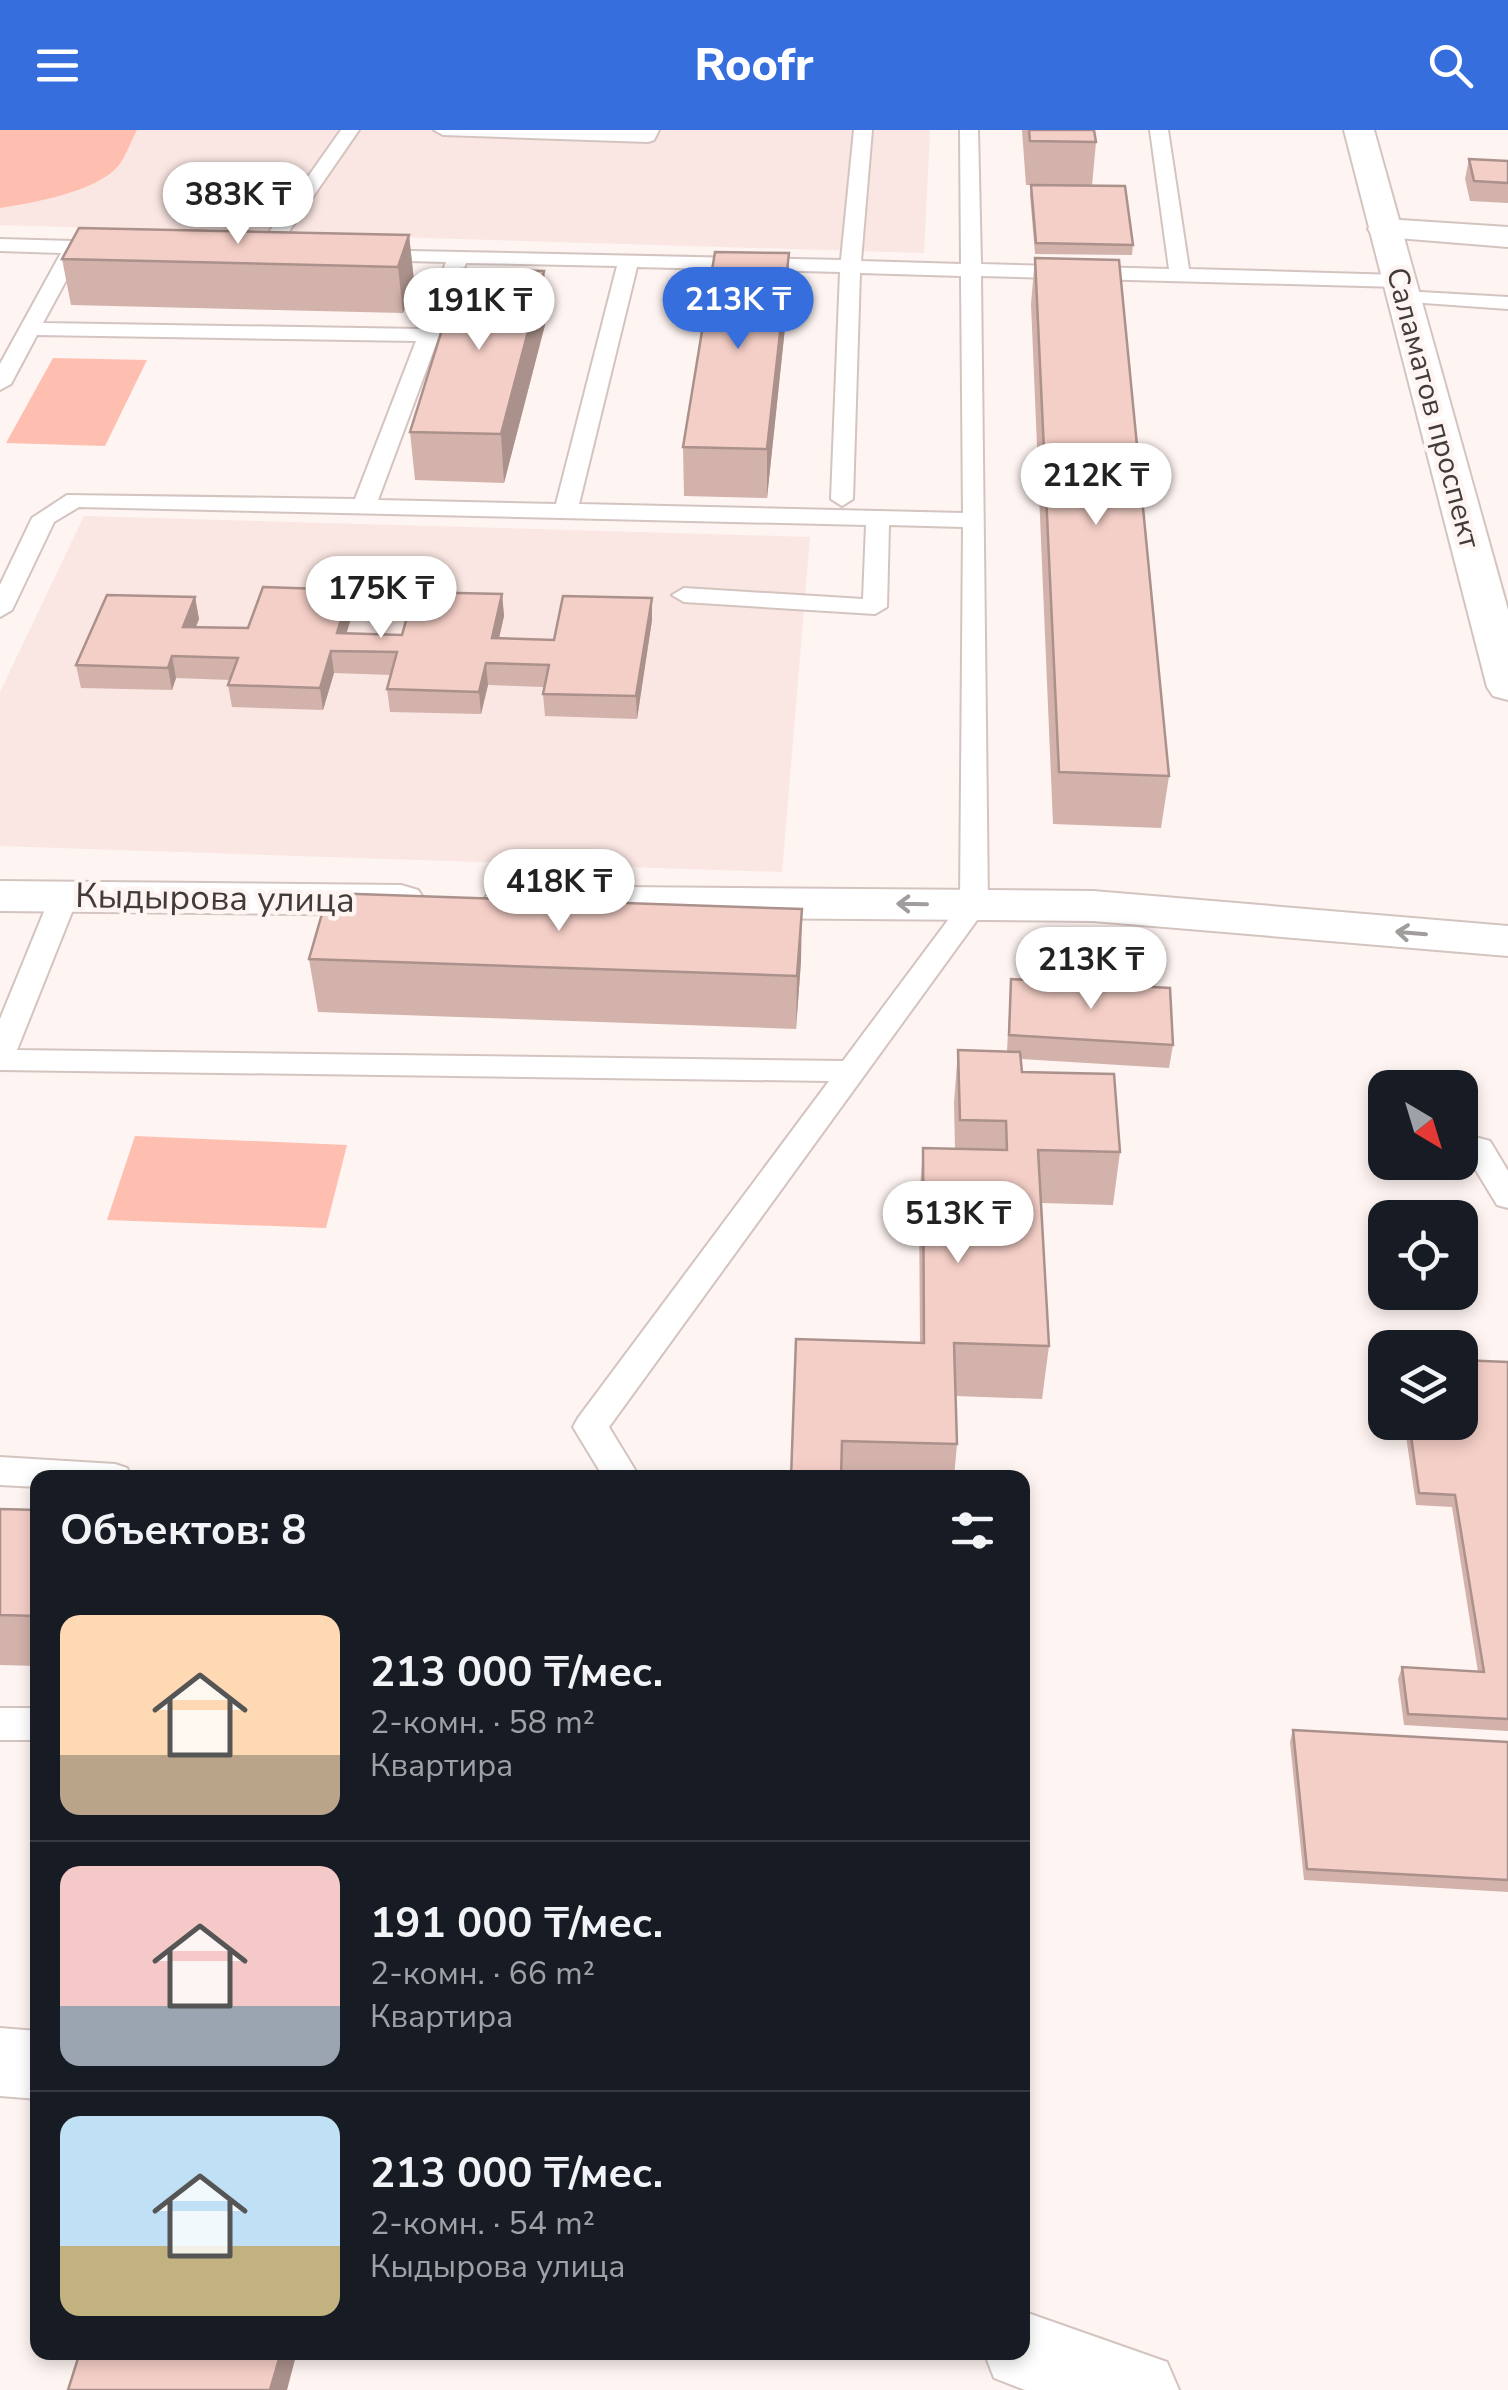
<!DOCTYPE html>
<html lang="ru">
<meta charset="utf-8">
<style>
:root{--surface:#171b24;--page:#242831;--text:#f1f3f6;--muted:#9ea1a6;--line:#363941;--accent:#366edd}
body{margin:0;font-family:"Nunito Sans",sans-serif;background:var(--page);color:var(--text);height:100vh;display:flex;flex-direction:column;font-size:38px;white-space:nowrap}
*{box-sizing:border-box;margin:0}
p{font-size:32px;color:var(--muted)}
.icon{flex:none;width:55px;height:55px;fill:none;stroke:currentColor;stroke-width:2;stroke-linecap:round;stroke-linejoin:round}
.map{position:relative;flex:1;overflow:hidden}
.drawer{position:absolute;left:30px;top:1340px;width:1000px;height:890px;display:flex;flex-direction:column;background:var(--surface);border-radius:20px;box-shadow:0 5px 15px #0003}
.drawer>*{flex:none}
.needle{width:65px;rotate:142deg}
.controls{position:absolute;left:1368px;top:940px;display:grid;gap:20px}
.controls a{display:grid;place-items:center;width:110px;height:110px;border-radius:20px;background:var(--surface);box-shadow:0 5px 15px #0003;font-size:50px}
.price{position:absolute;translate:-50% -85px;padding:0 22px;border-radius:35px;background:#fff;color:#222;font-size:32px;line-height:65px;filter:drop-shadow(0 2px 5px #0008)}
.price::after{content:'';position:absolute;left:50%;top:60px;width:30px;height:22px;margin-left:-15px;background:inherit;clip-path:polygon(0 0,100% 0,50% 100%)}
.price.selected{background:var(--accent);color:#fff}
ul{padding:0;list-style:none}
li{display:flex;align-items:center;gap:30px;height:250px;padding:0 30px}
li+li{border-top:2px solid var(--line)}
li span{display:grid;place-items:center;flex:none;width:280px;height:200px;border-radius:20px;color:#555}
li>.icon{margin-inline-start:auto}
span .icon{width:120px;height:120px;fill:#fffc;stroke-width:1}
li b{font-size:42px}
h2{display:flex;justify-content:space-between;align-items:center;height:120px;padding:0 30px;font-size:42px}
header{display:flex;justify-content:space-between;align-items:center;height:130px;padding:0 30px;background:var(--accent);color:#fff;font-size:45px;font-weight:800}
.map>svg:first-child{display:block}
.built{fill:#fae6e2}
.green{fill:#febfb1}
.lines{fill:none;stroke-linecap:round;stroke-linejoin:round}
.lane-casing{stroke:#d4c4c0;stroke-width:4}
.street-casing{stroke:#d4c4c0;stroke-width:4}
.secondary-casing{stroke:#d4c4c0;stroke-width:4}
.lane{fill:#fff;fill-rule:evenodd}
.street{fill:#fff;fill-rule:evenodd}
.secondary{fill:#fff;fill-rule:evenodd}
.wall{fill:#d2b2ab}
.shaded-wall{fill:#ab918b}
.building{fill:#f4cfc7;stroke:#ab918b;stroke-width:2.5}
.oneway{stroke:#a09d9c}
.labels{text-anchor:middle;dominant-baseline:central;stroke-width:9;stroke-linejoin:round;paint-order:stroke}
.far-street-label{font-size:30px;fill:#413b39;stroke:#fef4f1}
.street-label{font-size:35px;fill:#413b39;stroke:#fef4f1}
</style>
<header><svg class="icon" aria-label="menu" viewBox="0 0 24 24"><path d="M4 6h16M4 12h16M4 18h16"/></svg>Roofr<svg class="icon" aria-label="search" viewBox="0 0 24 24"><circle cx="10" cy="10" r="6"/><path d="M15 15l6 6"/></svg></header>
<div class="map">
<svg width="1508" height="2260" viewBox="0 0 1508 2260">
<rect width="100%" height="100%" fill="#fef4f1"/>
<g class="built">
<polygon points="0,0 930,0 924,123 0,95"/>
<polygon points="84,386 810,407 782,742 0,716 0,562"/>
</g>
<g class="green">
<path d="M0,0H137C131,11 126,26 119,35C97,62 32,73 0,78Z"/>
<polygon points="53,228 147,230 105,316 6,313"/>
<polygon points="135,1006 347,1015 326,1098 107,1090"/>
</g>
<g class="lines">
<defs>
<g id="lane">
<polygon points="341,0 359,0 272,126 258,126 255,122"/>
<polygon points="434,0 659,0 654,10 648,12 443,5"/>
<path d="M854,0H872L861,131L961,134L960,0H978L981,134L1169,139L1150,0H1168L1189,139L1399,145L1409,151L1399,157L981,146L988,775L609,1297L640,1348H604L573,1297L578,1288L829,951L0,940V889L50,767L54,761H74L78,767L17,920L843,931L960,774L963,397L889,395L887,477L875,484L684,472L672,465L684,458L863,469L866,395L79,377L54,392L12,480L0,487V455L32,388L67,365L355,369L416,211L37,205L11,254L0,260V234L61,123L0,121V109L110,112L120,118L110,124L81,123L43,193L421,199L446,132L369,130L359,124L362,120L841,130ZM466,133L617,136L556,374L378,370ZM637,137L840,142L831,369L842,376L853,369L860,143L961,146L963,383L579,374Z"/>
<polygon points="1403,161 1508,167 1508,179 1396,171 1396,163"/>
<polygon points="1479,1008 1490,1011 1508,1041 1508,1078 1497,1075 1463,1019 1468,1011"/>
<polygon points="0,1327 115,1334 127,1338 132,1348 38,1348 38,1357 0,1355"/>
<rect x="0" y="1578" width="38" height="32"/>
</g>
<g id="street">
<polygon points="1385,89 1508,97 1508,117 1373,106 1368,99 1373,92"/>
<polygon points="0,1898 38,1901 38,1969 0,1966"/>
<polygon points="1022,2181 1167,2232 1179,2260 1025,2260 994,2248 984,2222 1022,2222"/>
</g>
<g id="secondary">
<polygon points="1344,0 1374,0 1508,480 1508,570 1493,566 1487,557"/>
<polygon points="0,751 401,755 418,760 425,770 418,780 401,785 0,781"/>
<polygon points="507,756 1093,761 1508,796 1508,826 1093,791 507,786 490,781 483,771 490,761"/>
</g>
</defs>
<use href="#lane" class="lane-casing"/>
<use href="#street" class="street-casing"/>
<use href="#secondary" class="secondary-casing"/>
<use href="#lane" class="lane"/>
<use href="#street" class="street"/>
<use href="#secondary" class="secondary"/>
</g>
<g class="wall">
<polygon points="1022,0 1094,0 1096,12 1092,56 1133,115 1132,125 1035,124 1030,65 1031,55 1026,55"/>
<polygon points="1469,29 1508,31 1508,73 1470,71 1465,49"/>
<polygon points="409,105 414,151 403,183 71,175 62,129"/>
<polygon points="1035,128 1169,646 1161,698 1053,694 1031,174"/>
<polygon points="544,141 547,187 504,353 415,350 410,302"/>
<polygon points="788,169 767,368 684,366 683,317"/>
<polygon points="502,464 504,486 499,508 554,510 652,468 652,490 637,589 545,586 543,564 544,557 488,555 481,584 390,582 387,559 391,545 334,543 323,580 232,577 228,555 230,550 176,548 172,560 81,558 76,535 195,467 199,489 196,497 248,498 353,482 346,504 402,505"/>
<polygon points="309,829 801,831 796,899 318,882"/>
<polygon points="1011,849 1173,915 1169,938 1021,929 1022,942 1120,1022 1113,1075 1041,1073 1049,1216 1042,1269 956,1266 957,1314 954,1348 791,1348 920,1212 919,1071 923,1018 955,1019 954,973 958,920 1007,921"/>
<polygon points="1508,1232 1508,1601 1404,1595 1398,1549 1402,1537 1478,1542 1452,1377 1416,1375 1404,1292 1460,1292"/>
<polygon points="0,1379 38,1380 38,1536 0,1535"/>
<polygon points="1293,1600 1508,1612 1508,1762 1304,1750 1290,1612"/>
</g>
<g class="shaded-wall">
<polygon points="409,105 414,151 403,183 398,137"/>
<polygon points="789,123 788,169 767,368 767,319"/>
<polygon points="544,141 547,187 504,353 501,304"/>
<polygon points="350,460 353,482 341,521 337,503"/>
<polygon points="502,464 504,486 494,530 492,508"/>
<polygon points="195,467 199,489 187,519 183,497"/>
<polygon points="652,468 652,490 637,589 636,566"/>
<polygon points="331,521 334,543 323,580 320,558"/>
<polygon points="172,526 176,548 172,560 168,538"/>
<polygon points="486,533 488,555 481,584 479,562"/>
<polygon points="802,779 801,831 796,899 797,846"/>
<polygon points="281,2222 297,2222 287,2260 270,2260"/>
</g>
<g class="building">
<polygon points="1029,0 1094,0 1096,12 1030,11"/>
<polygon points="1469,29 1508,31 1508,53 1474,51"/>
<polygon points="1031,55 1125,56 1133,115 1036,113"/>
<polygon points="79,98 409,105 398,137 62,129"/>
<polygon points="715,122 789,123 767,319 683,317"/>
<polygon points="1035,128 1119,130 1169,646 1059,642"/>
<polygon points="461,139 544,141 501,304 410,302"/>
<polygon points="263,457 350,460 337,503 402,505 414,462 502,464 492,508 554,510 563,466 652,468 636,566 543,564 549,535 486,533 479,562 387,559 397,522 331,521 320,558 228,555 238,528 172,526 168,538 76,535 107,465 195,467 183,497 248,498"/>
<polygon points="328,763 802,779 797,846 309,829"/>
<polygon points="1011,849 1170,858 1173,915 1009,905"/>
<polygon points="958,920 1020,922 1022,942 1114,944 1120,1022 1038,1020 1049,1216 954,1213 957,1314 842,1311 841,1348 791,1348 796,1209 924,1213 923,1018 1007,1020 1006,991 960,990"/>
<polygon points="1460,1230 1508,1232 1508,1589 1408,1584 1402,1537 1484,1542 1455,1365 1419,1363 1409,1292 1460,1292"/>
<polygon points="0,1379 38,1380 38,1486 0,1485"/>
<polygon points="1293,1600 1508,1612 1508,1750 1307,1739"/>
<polygon points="80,2222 281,2222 270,2260 68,2260"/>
</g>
<defs><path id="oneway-shaft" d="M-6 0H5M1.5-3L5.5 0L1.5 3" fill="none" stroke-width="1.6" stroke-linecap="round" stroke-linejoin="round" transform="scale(2.5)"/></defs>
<g class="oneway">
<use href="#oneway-shaft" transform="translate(912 774) rotate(-179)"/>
<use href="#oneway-shaft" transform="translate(1411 803) rotate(-175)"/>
</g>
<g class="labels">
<g class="far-street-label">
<text transform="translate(1433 278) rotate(75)">Саламатов проспект</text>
</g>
<g class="street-label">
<text transform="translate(215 768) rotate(1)">Кыдырова улица</text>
</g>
</g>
</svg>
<div class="controls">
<a><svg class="needle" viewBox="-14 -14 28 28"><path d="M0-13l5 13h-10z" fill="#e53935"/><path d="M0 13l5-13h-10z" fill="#9ea1a6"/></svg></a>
<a><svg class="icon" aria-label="locate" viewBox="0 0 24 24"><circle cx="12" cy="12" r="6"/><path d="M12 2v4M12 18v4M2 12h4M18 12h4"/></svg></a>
<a><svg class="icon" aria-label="layers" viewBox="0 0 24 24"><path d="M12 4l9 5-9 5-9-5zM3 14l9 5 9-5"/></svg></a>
</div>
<b class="price" style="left:238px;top:117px">383K ₸</b>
<b class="price selected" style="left:738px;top:222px">213K ₸</b>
<b class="price" style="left:479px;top:223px">191K ₸</b>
<b class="price" style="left:1096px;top:398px">212K ₸</b>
<b class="price" style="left:381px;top:511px">175K ₸</b>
<b class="price" style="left:559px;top:804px">418K ₸</b>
<b class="price" style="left:1091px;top:882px">213K ₸</b>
<b class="price" style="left:958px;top:1136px">513K ₸</b>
<section class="drawer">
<h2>Объектов: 8<svg class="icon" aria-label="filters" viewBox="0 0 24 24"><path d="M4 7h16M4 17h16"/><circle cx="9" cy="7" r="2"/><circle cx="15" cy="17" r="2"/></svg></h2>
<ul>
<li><span style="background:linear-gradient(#ffd9b3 70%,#b9a48a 0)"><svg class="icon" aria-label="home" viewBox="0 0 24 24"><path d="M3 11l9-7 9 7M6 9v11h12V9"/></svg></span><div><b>213 000 ₸/мес.</b><p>2-комн. · 58 m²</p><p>Квартира</p></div></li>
<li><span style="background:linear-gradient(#f6c9c9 70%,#9aa5b1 0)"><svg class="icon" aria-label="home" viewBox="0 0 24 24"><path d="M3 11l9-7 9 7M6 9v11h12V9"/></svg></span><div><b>191 000 ₸/мес.</b><p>2-комн. · 66 m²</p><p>Квартира</p></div></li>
<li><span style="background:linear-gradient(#bfe0f5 65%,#c2b280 0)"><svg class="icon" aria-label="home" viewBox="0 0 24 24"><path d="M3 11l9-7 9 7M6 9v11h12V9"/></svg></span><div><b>213 000 ₸/мес.</b><p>2-комн. · 54 m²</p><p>Кыдырова улица</p></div></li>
</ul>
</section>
</div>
